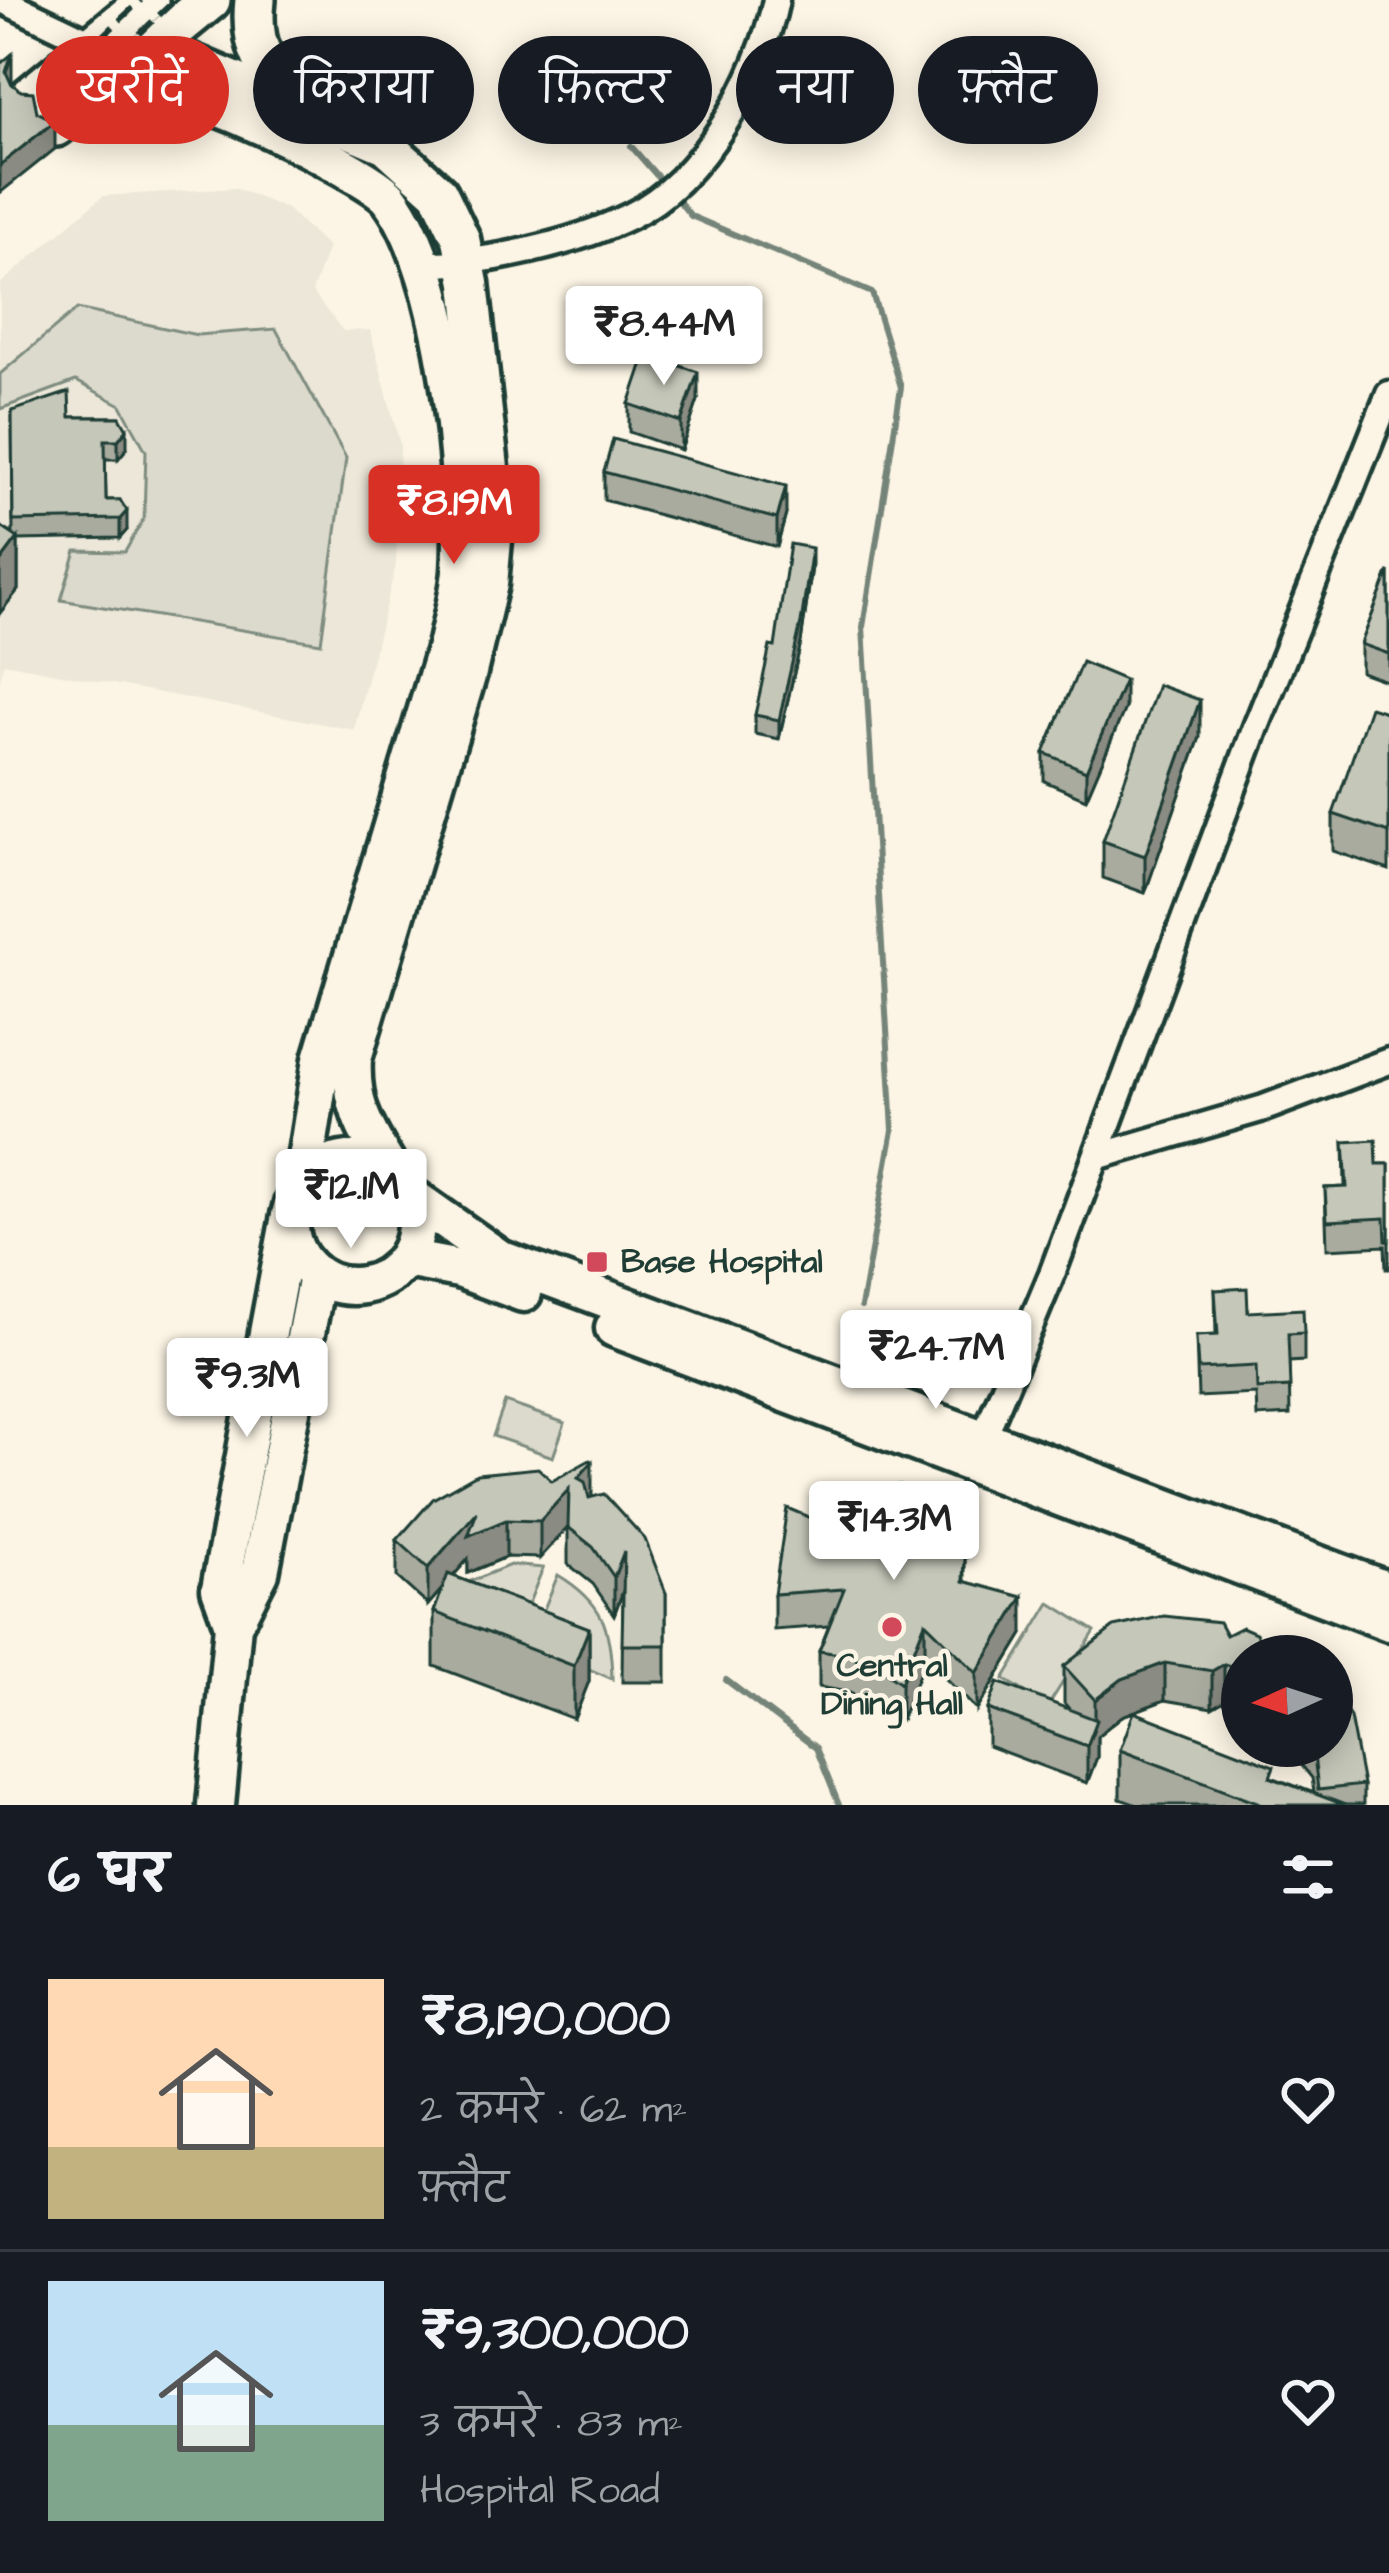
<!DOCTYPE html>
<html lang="hi">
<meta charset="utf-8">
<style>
:root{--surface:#171b24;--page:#242831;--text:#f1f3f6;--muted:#9ea1a6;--line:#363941;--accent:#d93025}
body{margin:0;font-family:"Architects Daughter","Playpen Sans Deva",sans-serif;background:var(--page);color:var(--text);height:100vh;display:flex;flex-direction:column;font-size:45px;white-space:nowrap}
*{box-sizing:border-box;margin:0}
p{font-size:39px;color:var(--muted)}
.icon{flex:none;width:66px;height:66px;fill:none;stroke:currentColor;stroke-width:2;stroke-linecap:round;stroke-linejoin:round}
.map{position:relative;height:1805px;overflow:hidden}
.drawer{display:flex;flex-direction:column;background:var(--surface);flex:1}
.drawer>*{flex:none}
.guide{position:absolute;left:36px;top:36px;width:1317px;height:108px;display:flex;gap:24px}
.needle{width:78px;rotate:267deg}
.fabs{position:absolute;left:1221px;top:1635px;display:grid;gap:24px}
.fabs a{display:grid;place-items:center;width:132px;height:132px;border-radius:50%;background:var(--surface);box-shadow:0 6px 30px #0003;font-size:60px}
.price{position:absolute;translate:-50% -102px;padding:0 27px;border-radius:12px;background:#fff;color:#222;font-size:39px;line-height:78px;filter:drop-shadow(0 3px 6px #0008)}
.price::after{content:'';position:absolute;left:50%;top:72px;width:36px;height:27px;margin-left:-18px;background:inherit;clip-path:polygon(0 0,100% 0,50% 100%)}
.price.on{background:var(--accent);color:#fff}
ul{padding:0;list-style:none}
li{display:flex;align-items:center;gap:36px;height:300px;padding:0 48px}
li+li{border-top:3px solid var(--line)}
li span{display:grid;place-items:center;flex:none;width:336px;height:240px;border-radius:0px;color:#555}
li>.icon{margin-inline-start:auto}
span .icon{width:144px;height:144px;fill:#fffc;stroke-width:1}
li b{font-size:51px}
h2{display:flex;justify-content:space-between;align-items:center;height:144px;padding:0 48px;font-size:51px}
.chip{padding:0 42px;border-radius:54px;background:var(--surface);box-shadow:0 6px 30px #0003;font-size:42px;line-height:108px}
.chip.on{background:var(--accent);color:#fff}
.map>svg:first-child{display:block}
.built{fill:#ece7d8}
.green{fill:#dcdacc;stroke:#7e8c80;stroke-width:3}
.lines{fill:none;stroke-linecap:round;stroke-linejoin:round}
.stream{stroke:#758479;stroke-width:6}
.street-casing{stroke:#1f3d34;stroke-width:33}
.secondary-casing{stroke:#1f3d34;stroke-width:45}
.primary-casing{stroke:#1f3d34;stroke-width:48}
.street{stroke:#fcf5e5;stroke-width:24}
.secondary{stroke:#fcf5e5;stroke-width:36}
.primary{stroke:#fcf5e5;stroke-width:39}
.rail{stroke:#1f3d34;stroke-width:6;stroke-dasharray:18 9;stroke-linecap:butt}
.wall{fill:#a9ab9f;stroke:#1f3d34;stroke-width:3}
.shaded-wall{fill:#8a8b82;stroke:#1f3d34;stroke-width:3}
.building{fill:#c5c7b9;stroke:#1f3d34;stroke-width:3}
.poi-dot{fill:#d1495b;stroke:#fcf5e5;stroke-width:4.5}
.labels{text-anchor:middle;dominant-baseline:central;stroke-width:9;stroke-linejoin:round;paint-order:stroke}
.poi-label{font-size:33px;font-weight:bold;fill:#1f3d34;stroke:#fcf5e5;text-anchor:start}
</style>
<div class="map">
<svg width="1389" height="1805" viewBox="0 0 1389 1805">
<rect width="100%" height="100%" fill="#fcf5e5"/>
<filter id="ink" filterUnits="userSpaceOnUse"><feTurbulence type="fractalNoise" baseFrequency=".00833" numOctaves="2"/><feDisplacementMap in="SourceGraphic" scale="24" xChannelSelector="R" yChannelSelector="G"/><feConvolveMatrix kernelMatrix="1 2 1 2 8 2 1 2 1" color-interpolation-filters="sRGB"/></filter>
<g filter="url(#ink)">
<polygon class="built" points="235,188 287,209 328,247 312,292 343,331 370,330 400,444 396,565 354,730 4,663 0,681 0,284 103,196"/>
<g class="green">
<polygon points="77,309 197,335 276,329 346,458 321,643 61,600 76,551 125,552 144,518 146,451 121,405 76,381 0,409 0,374"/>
<polygon points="505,1402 565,1423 553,1457 493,1436"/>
<polygon points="510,1565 543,1568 514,1640 454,1588"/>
<path d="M558,1575C603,1602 611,1627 612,1679L530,1643Z"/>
<polygon points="1050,1603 1095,1631 1048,1706 1004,1679"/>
</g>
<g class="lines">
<g class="stream">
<polyline points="631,146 664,184"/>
<polyline points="673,194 691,216 872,293 901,387 863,627 893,1130 861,1307"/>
<polyline points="726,1680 816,1748 839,1805"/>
</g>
<defs>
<g id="street">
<polyline points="2,0 96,45"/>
<path d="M425,265C490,262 571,245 630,216C704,180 760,77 776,0"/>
<polyline points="1096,1157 1264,1108 1389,1061"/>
<polyline points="979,1449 1052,1274 1256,727 1389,394"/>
</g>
<g id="secondary">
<path d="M154,47L386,145L439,193L461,239L470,283L492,487L494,529L489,584L467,676L353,1058C350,1107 366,1130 391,1172"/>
<path d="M86,102C125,103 167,98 205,104C234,109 373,177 390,199C446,273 467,479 461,571C459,595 452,619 447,643L322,1059L302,1185"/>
<circle cx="353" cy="1223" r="63"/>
<polyline points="412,1197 500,1259 1389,1591"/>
<polyline points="406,1259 459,1269 523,1293"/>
<polyline points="614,1328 1389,1622"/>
<polyline points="233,1625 220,1589 290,1216"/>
<polyline points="216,1805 233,1625 260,1572 317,1276"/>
</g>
<g id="primary">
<path d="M255,0C249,55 269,70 304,108"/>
<polyline points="30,97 148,0"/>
<polyline points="56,126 210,0"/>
</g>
</defs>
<use href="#street" class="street-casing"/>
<use href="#secondary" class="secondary-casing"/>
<use href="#primary" class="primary-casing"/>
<use href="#street" class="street"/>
<use href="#secondary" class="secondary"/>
<use href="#primary" class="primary"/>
<g class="rail">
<polyline points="0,129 27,109 141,0"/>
<polyline points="0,161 40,129 175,0"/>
</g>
</g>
<g class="wall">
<polygon points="698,400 681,450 629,432 629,404"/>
<polygon points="12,411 70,417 120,417 127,448 118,459 105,459 106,500 120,500 127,530 120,538 18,540 18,590 0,613 0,526 13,534"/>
<polygon points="604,472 786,514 777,547 604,500"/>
<polygon points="812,567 801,642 779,739 755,734 755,715 775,647"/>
<polygon points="1389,571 1389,682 1361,672 1361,644"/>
<polygon points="1125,708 1086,799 1044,781 1044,753"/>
<polygon points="1389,713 1389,870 1333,851 1333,814"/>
<polygon points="1200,737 1145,893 1103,878 1103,841"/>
<polygon points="1344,1142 1377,1164 1389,1164 1389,1269 1386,1269 1385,1246 1327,1249 1325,1188 1345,1187"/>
<polygon points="1215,1290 1248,1312 1304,1333 1304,1361 1289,1362 1290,1415 1257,1417 1256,1394 1198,1397 1196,1336 1216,1335"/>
<polygon points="552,1481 592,1497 666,1593 666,1682 622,1682 623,1591 614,1615 593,1584 568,1564 568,1527 540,1558 506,1557 468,1573 468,1559 453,1576 589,1628 589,1681 574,1719 434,1666 434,1612 442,1589 428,1605 397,1577 397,1540"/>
<polygon points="874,1488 902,1498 968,1556 965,1559 965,1581 1023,1634 977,1710 925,1658 901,1720 881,1706 847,1692 819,1687 819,1651 829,1626 774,1630 774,1594 874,1506"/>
<polygon points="1226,1635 1261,1647 1242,1656 1242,1707 1224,1701 1212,1708 1165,1700 1122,1716 1097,1736 1097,1757 1087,1783 988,1746 988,1709 1070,1710 1064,1703 1064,1666"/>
<polygon points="1286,1746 1332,1746 1363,1785 1363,1805 1137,1805 1120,1799 1120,1750 1274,1778 1314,1793 1312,1778"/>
</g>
<g class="shaded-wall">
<polygon points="12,54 12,82 6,100 6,72"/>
<polygon points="55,121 55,149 0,193 0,165"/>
<polygon points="698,372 698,400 681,450 681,422"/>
<polygon points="127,429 127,448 118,459 118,440"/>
<polygon points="786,486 786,514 777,547 777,519"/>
<polygon points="127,511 127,530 120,538 120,519"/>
<polygon points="18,538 18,590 0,613 0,562"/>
<polygon points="812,548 812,567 801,642 779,739 779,720"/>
<polygon points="1125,680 1125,708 1086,799 1086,771"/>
<polygon points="1200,700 1200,737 1145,893 1145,856"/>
<polygon points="592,1462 592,1499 578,1515 578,1478"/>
<polygon points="569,1489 569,1526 540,1558 540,1521"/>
<polygon points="477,1512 506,1520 506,1557 468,1573 468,1559 428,1605 428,1568"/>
<polygon points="968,1519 968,1556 965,1559 958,1530"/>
<polygon points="624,1551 624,1588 614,1615 614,1577"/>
<polygon points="1023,1597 1023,1634 977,1710 977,1673"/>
<polygon points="925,1622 925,1658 901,1720 901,1683"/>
<polygon points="589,1628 589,1681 574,1719 574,1666"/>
<polygon points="1165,1663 1165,1700 1122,1716 1097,1736 1097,1757 1087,1783 1087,1746 1095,1725 1095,1700 1122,1679"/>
<polygon points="1224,1664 1224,1701 1212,1708 1212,1671"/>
</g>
<g class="building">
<polygon points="12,54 6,72 11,83 21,91 33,92 37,112 55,121 0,165 0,64"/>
<polygon points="646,354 698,372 681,422 629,404"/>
<polygon points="69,392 70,417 120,417 127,429 118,440 105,440 106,500 120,500 127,511 120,519 13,521 12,411"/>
<polygon points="613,439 786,486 777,519 604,472"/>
<polygon points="0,526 18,538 0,562"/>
<polygon points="790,544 812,548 801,623 779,720 755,715 770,646 775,647"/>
<polygon points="1389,571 1389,654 1361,644"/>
<polygon points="1082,662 1125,680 1086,771 1044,753"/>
<polygon points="1158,685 1200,700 1145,856 1103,841"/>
<polygon points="1370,707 1389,713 1389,833 1333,814"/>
<polygon points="1376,1140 1377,1164 1389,1164 1389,1241 1386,1241 1385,1218 1327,1221 1325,1188 1347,1187 1344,1142"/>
<polygon points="1247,1288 1248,1312 1303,1309 1304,1333 1288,1334 1290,1387 1257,1389 1256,1366 1198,1369 1196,1336 1218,1335 1215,1290"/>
<polygon points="590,1460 592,1462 578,1478 585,1482 589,1498 604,1494 645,1539 666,1593 666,1645 622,1645 624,1551 614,1577 593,1547 568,1527 569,1489 540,1521 506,1520 468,1536 477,1512 428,1568 397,1540 433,1499 477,1474 538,1468 552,1481"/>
<polygon points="900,1485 902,1498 944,1513 952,1504 968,1519 958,1530 965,1557 964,1581 1023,1597 977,1673 925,1622 901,1683 881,1669 847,1655 819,1651 844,1589 774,1594 787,1508 846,1533 876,1504 874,1488"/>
<polygon points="448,1574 589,1628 574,1666 434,1612"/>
<polygon points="1164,1616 1219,1622 1226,1635 1242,1627 1256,1633 1261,1647 1274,1643 1293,1656 1242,1656 1242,1670 1224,1664 1212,1671 1165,1663 1122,1679 1095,1700 1064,1666 1114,1627"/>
<polygon points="998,1682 1097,1720 1087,1746 988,1709"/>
<polygon points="1332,1691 1350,1717 1363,1785 1318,1790 1313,1746 1332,1746"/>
<polygon points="1134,1712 1274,1766 1270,1777 1345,1805 1265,1805 1120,1750"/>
</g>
</g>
<g class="poi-dot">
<rect x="585" y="1250" width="24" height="24" rx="6"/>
<circle cx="892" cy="1627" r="12"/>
</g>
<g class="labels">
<g class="poi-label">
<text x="621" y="1262">Base Hospital</text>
<text x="892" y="1666" text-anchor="middle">Central<tspan x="892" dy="38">Dining Hall</tspan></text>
</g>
</g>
</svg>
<div class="fabs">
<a><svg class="needle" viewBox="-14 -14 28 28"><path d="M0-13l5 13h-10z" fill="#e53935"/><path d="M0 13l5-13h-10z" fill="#9ea1a6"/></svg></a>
</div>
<b class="price" style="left:664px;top:388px">₹8.44M</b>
<b class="price on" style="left:454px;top:567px">₹8.19M</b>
<b class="price" style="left:351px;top:1251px">₹12.1M</b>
<b class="price" style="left:936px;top:1412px">₹24.7M</b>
<b class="price" style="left:247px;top:1440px">₹9.3M</b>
<b class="price" style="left:894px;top:1583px">₹14.3M</b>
<div class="guide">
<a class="chip on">खरीदें</a>
<a class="chip">किराया</a>
<a class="chip">फ़िल्टर</a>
<a class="chip">नया</a>
<a class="chip">फ़्लैट</a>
</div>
</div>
<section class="drawer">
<h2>6 घर<svg class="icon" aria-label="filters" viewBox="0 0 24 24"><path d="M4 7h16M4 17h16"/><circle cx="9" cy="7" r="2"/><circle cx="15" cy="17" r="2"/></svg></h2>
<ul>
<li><span style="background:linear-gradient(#ffd9b3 70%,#c2b280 0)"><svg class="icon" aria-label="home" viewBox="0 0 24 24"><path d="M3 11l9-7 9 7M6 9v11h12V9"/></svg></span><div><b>₹8,190,000</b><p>2 कमरे · 62 m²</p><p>फ़्लैट</p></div><svg class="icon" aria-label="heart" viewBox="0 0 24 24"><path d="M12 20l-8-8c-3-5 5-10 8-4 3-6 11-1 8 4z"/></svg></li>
<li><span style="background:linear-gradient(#bfe0f5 60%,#7fa58c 0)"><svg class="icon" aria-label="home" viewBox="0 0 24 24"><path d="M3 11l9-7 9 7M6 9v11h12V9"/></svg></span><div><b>₹9,300,000</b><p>3 कमरे · 83 m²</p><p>Hospital Road</p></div><svg class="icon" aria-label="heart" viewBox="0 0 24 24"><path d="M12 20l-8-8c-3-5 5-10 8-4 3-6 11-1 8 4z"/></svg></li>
</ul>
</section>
